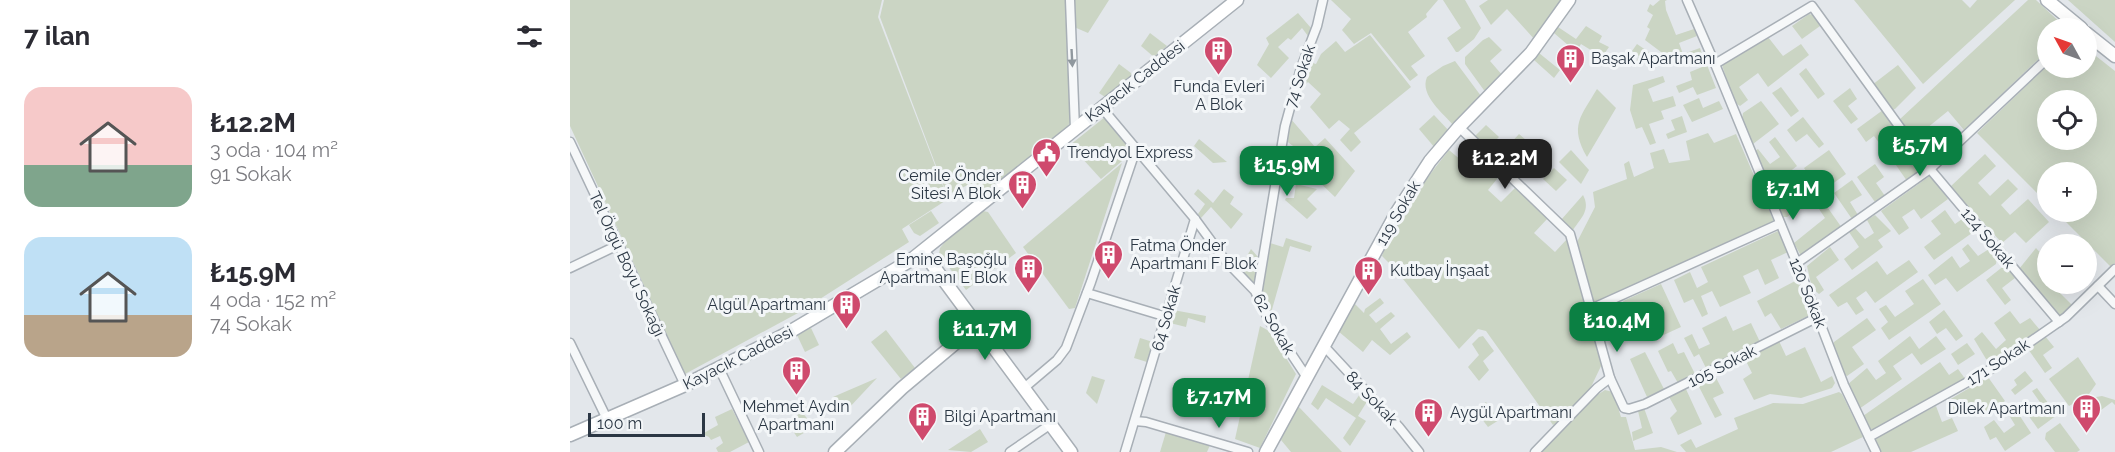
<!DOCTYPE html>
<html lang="tr">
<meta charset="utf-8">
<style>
:root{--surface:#fff;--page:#f2f2f3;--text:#2b2b33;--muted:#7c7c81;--accent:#0b8043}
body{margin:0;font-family:Raleway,sans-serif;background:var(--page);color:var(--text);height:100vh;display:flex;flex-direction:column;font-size:22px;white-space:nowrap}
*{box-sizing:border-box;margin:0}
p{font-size:20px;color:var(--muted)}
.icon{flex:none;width:33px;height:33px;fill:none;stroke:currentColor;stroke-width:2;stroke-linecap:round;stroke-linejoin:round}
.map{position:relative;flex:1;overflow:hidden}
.side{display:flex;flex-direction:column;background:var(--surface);width:570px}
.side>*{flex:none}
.needle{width:39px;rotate:310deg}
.fabs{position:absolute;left:1467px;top:18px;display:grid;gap:12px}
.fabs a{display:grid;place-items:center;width:60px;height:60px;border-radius:50%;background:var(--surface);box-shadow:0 6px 24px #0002;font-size:30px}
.scale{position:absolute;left:18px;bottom:15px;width:117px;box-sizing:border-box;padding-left:6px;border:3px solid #2b3744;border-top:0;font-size:16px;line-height:21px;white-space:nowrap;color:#2b3744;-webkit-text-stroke:4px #f3f6f8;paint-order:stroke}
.price{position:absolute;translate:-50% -51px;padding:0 14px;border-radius:12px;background:var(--accent);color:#fff;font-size:20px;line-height:39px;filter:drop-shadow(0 2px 3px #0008)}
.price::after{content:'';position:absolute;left:50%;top:36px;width:18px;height:14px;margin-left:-9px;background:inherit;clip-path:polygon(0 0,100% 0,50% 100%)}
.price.active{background:#222;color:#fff}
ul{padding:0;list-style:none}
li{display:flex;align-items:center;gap:18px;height:150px;padding:0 24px}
li span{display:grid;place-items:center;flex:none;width:168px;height:120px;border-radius:18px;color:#555}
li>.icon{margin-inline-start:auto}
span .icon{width:72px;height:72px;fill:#fffc;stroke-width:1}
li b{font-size:26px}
h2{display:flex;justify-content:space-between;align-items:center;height:72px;padding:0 24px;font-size:26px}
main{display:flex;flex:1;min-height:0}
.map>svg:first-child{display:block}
.green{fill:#cbd5c4;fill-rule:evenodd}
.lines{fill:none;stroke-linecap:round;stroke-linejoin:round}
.street-casing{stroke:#a8afb6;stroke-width:11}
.secondary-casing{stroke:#a8afb6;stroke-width:15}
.street{stroke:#f6f8f9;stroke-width:8}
.secondary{stroke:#fff;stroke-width:12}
.oneway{fill:#90989e}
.labels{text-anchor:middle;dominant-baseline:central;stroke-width:6;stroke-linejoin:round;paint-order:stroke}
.poi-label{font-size:16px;fill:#2b3744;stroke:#f3f6f8;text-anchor:start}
.street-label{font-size:16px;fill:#2b3744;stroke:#f3f6f8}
</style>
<main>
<section class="side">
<h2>7 ilan<svg class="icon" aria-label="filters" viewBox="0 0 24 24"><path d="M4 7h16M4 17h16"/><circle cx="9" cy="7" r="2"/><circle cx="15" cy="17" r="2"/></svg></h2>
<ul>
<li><span style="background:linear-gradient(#f6c9c9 65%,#7fa58c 0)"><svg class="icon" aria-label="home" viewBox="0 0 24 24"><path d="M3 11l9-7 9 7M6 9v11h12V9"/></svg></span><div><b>₺12.2M</b><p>3 oda · 104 m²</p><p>91 Sokak</p></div></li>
<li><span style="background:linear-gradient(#bfe0f5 65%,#b9a48a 0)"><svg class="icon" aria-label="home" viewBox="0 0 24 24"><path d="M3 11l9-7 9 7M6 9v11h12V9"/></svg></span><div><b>₺15.9M</b><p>4 oda · 152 m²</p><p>74 Sokak</p></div></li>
</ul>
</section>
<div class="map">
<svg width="1545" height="452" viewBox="0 0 1545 452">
<rect width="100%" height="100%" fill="#e3e7eb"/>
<g class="green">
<polygon points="0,0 312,0 308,17 378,199 332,229 339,242 228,313 115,374 0,126"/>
<polygon points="314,0 495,0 500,122 497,128 409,198 400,184 377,195 310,17"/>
<polygon points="502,0 539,0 518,33 504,27"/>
<polygon points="761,0 868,0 856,14 857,17 838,32 855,56 841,66 848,75 840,81 801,33 784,44 772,30 781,19"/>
<polygon points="873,0 895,0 911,28 904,39 888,52 886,52 877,38 891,28"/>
<polygon points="918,0 993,0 965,40 937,9 921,25 909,6"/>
<polygon points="1090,0 1097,0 1095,1 1096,10 1106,35 1124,29 1127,36 1109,43 1113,54 1130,48 1132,54 1098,67 1091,52 1075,40 1080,29 1077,27 1083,15 1077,11 1080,4 1083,6"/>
<polygon points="1284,0 1392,0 1400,8 1407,0 1445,0 1353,84"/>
<polygon points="1458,0 1466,0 1496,28 1478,28 1477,51 1394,130 1378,111 1357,128 1375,147 1361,162 1329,120"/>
<polygon points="1498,0 1545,0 1545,42"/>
<polygon points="728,13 741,28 738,36 732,28 721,40 718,38 708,47 719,58 701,78 687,65 699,44 696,38"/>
<polygon points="1239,14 1243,15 1250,26 1232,39 1222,26"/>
<polygon points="1016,26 1032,36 1029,42 1039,47 1032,57 1011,44 1006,52 984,33 988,27 1006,39"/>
<polygon points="580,33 597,46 584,57 571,46"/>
<polygon points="800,35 841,87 784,133 791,142 781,152 770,140 780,129 769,120 759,129 740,107 751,94 738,82 727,93 739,62 746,64 751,54 766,41 775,52"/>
<polygon points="919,37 932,50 920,61 933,76 916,93 895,64 895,57 913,40"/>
<polygon points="1198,37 1213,56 1231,44 1239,55 1198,87 1188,73 1169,87 1178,100 1170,106 1164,102 1152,65"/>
<polygon points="1067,44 1086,57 1069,64 1066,62 1069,56 1062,51"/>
<path d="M1517,49L1545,71V263L1541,267L1486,212H1516V172H1478L1477,203L1407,133L1477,66L1478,68H1516ZM1478,100H1516V140H1478Z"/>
<polygon points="969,53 990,70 984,78 964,60"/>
<path d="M885,61L911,96L884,126C874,114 849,95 857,77L873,66Z"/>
<polygon points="549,64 561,73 562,76 535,97 529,93"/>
<polygon points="1137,65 1146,88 1127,95 1123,87 1109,93 1106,86 1122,80 1120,72"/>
<polygon points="1328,65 1346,88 1325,109 1322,110 1302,85"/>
<polygon points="1236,68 1255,94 1248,99 1229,74"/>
<polygon points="1093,76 1095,82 1078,89 1083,102 1103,96 1106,106 1091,111 1094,119 1079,124 1086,143 1080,145 1072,127 1066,129 1060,110 1063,85"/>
<polygon points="1211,87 1229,111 1221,117 1202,93"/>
<polygon points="1280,88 1287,99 1278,106 1288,119 1281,124 1263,101"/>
<path d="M1027,89L1046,108L1017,157C999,126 1011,116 1027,89Z"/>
<polygon points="1129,98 1133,108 1149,101 1153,109 1122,122 1113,105"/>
<polygon points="1191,101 1209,124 1183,144 1179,143 1172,119 1173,113"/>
<polygon points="1313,110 1331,135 1313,148 1304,136 1296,142 1287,129"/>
<polygon points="864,115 880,132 865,148 849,129"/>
<polygon points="1112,116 1117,132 1098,139 1096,134 1105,130 1101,120"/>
<polygon points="535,117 557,144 552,161 531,179 500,145"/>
<polygon points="1233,117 1254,144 1249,148 1237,134 1226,142 1217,130"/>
<polygon points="720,118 745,147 755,138 785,171 765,197 745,178 746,163 715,140"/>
<polygon points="916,125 929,137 918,148 905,136"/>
<polygon points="1138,133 1144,143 1166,134 1205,224 1034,300 1023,303 1007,242 1025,207 1023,192 1057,179 1054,164 1059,161 1064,177 1084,168 1080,153 1094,149 1099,163 1120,160 1116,141"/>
<polygon points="949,134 962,145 949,159 957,167 947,178 926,159"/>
<polygon points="1205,137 1227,166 1200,187 1183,152 1188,149 1200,164 1210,157 1199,142"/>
<polygon points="629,139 657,162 643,163 624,146"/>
<polygon points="1337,142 1356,167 1337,181 1319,155"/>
<polygon points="717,149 723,150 742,162 744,165 742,181 710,176 713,150"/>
<path d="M879,150L892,161L894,159L903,167L914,157L931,174L918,190L931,202L945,188L978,218L964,233L985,252L997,239L1001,243L1032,364L1020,389L990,421L983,425L916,331L908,329L889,349L825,269L812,256C822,223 857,178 879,150Z"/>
<polygon points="1001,150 1019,170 1011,184 989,162"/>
<polygon points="1259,150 1276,174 1217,217 1213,217 1202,192 1205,191 1214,203 1225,195 1216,181 1222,177 1231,188 1242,180 1234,168"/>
<polygon points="1415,154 1426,166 1408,183 1420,196 1438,179 1448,189 1431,205 1440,215 1458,199 1479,222 1456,243 1445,232 1432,243 1380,187"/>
<polygon points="552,163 505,308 499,309 453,247"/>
<polygon points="1305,164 1314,177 1306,183 1315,196 1305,202 1287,177"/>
<polygon points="984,168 997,180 986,191 973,179"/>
<polygon points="1361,175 1378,199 1351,219 1344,209 1332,217 1339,228 1329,235 1311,211"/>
<polygon points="1282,180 1292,195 1280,202 1288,215 1282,219 1264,193"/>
<polygon points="726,184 747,189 737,199 747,209 737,219 715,200 716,198 724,198"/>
<polygon points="628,189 643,203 654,189 664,197 660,204 673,214 661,229 641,207 631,218 628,214 635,204 624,194"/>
<path d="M1013,195C1021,210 1011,218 1003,230L991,220Z"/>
<polygon points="1253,201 1272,228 1233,255 1230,254 1224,243 1255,218 1247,206"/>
<polygon points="1375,210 1385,224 1395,217 1403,227 1402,233 1364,260 1354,247 1371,234 1361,221"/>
<polygon points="361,211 369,223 350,236 344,233 339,225"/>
<polygon points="413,211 418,212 446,253 396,290 369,254 370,248 375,242"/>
<polygon points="1305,215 1321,231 1308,240 1313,247 1282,270 1274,259 1289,247 1279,232 1285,228 1295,239 1304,233 1297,220"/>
<polygon points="1208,231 1218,252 1201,260 1209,278 1195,285 1188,269 1173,276 1181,293 1150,307 1142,291 1131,296 1138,314 1132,317 1123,299 1114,303 1104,280 1120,272 1127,288 1138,282 1131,267"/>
<polygon points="716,238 742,246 740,252 720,246 701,313 691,295 700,243 713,247"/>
<polygon points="1398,244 1408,256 1419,249 1427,258 1426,264 1387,292 1376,278 1365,285 1358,275 1382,256 1390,268 1400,261 1392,249"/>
<polygon points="1260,247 1269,260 1246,277 1254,290 1249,294 1242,288 1237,266"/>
<polygon points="1466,248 1477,260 1478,284 1481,284 1502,305 1494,315 1488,317 1449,269"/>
<polygon points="681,249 689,258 684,283 669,270"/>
<polygon points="1339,260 1348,272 1305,303 1296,291 1286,298 1294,310 1286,315 1277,302 1268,307 1259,295 1307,261 1317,275"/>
<polygon points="1435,265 1445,278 1432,288 1441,300 1435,305 1416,280"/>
<polygon points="1353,279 1371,304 1319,340 1311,328 1318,322 1309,309 1316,305 1325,317 1344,304 1335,291"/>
<polygon points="1227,280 1232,287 1240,315 1211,329 1201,313 1195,317 1187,301"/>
<polygon points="1091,284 1111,327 1087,338 1077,316 1062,322 1053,301"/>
<polygon points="810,298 814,303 799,315 806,323 821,312 825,316 810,329 821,344 837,332 841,337 820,355 802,340 793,352 768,331 784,303 794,313 795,309"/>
<polygon points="603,310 636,316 635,323 618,318 616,327 600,323"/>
<polygon points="1374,310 1393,336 1386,341 1376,328 1367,334 1359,322"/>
<polygon points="1440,311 1450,324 1460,318 1470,330 1425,363 1416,359 1404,339 1412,332 1426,349 1436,340 1424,323"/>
<polygon points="450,313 455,320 433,336 428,329"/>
<polygon points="1156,316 1163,331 1181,323 1190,342 1136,368 1129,354 1124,357 1114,338 1122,334 1129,349 1140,344 1132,328"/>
<polygon points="1297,318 1306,330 1282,347 1294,364 1277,376 1273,374 1263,347 1264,342"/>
<polygon points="690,326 699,331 726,374 690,448 665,439"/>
<polygon points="241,328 249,345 235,352 227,335"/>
<polygon points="316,330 345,368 331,379 301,342"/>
<polygon points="913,336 924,351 913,361 919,370 909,381 898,367 909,355 902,344 909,337"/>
<polygon points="1340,336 1349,349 1366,336 1376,349 1351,365 1342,353 1323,366 1332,379 1289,409 1277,385 1297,368 1306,380 1316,373 1308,361"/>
<polygon points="1475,336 1484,347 1473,355 1482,368 1475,373 1458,349"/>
<polygon points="570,338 583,342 577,362 564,358"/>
<polygon points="1209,341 1216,356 1235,347 1251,382 1262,376 1265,383 1262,388 1231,398 1200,394 1184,400 1173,379 1182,373 1175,359"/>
<polygon points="1103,343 1108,354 1114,352 1125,374 1108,383 1101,371 1098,372 1088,351"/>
<polygon points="1397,343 1405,354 1388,365 1381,354"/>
<polygon points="1075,352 1094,389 1077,397 1060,359"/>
<polygon points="1508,357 1526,384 1519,394 1499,406 1479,379"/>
<polygon points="1370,362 1379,375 1388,369 1396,380 1304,430 1298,428 1293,416"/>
<polygon points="1455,371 1463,381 1445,395 1441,390 1447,385 1444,380"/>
<polygon points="1144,374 1154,393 1143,398 1152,415 1145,418 1127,383"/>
<polygon points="522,376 535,380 527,404 516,393"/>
<polygon points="1418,377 1435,401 1413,416 1405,403 1384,413 1379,400"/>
<polygon points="307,378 277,410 263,397"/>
<polygon points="647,383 663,387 659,402 644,398"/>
<polygon points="752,385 783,404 790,394 798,400 788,416 796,421 780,446 773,438 786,418 756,398 748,410 741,404"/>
<polygon points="1115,387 1132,424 1108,435 1100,418 1107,411 1098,395"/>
<polygon points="1467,388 1487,415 1468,429 1458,415 1472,405 1462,391"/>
<polygon points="1035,390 1043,392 1051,417 1056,417 1065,450 1091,447 1107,452 968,452 1024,397"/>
<polygon points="1269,392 1272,394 1293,437 1261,452 1116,452 1110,445 1121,439 1126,448 1168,429 1164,418 1203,403 1233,404"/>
<polygon points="1532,396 1545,400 1545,405 1542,402 1512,424 1504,413 1526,397"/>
<polygon points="916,402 929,420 918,427 905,410"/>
<polygon points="727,405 772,452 721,452 711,440"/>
<polygon points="1366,406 1372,422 1382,418 1388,431 1341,452 1309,452 1305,442 1307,436"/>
<polygon points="1444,407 1461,433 1435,451 1426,437 1420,440 1414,427 1424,420 1434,433 1445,425 1437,412"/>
<polygon points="1074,408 1083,433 1063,441 1062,432 1072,428 1068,411"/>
<polygon points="162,409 179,442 160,452 148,452 146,448 153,443 150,436 141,440 139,437 132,434 148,425 145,417"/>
<polygon points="232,412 244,427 227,437 217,422"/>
<polygon points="1490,423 1510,450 1507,452 1485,452 1475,439 1476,433"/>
<polygon points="410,429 418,442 401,452 378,450"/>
<polygon points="596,432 640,445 637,452 590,452"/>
</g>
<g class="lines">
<defs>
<g id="street">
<polyline points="500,0 505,129"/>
<polyline points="1117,0 1145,64 1230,271 1274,385 1306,452"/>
<polyline points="1145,64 1242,6 1360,169 1489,322"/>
<polyline points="532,108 625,219 655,260 685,291 700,322 736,376"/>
<polyline points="889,127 1000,234 1040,378 1054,408 1059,409 1075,404 1248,317"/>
<polyline points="0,142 115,385"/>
<polyline points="1227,263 1360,169 1478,58"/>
<polyline points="0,268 48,245"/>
<polyline points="1528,286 1545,304"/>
<polyline points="517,293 597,317"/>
<polyline points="687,295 715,126 731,68 747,26 753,0"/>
<polyline points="1021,309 1209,224"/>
<polyline points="0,343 37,419"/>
<polyline points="754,346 829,427 849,452"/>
<polyline points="149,368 189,452"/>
<polyline points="454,388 487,360 496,348 521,282 566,149"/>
<polyline points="565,421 576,422 678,452"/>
<polyline points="1299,437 1421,369 1496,317 1545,269"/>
<polyline points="440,452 481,424"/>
<polyline points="555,452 625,219"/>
<polyline points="965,452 1027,388 1040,378"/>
</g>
<g id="secondary">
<polyline points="1477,0 1511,28"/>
<polyline points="1516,33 1545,56"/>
<polyline points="353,252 501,452"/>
<polyline points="0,435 115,385 216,334 341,260 667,0"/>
<polyline points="265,452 332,388 407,325"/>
<polyline points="696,452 827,212 860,161 889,127 961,53 999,0"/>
</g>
</defs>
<use href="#street" class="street-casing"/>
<use href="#secondary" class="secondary-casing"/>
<use href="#street" class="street"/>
<use href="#secondary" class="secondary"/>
</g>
<defs><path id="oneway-solid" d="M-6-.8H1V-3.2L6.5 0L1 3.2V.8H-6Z" transform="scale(1.5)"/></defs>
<use class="oneway" href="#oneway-solid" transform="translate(502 58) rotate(87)"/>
<defs>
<symbol id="building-pin" viewBox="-11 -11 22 30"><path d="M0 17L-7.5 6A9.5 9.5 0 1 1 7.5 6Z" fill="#cf4a6d" stroke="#f3f6f8"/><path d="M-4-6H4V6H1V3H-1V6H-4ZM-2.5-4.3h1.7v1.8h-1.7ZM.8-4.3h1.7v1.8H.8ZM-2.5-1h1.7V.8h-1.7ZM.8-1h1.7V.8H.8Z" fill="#fff"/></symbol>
<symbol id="civic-pin" viewBox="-11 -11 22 30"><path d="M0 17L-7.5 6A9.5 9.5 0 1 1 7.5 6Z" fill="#cf4a6d" stroke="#f3f6f8"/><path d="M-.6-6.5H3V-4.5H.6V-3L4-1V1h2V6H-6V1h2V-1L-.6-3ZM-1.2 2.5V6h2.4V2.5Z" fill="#fff"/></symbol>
</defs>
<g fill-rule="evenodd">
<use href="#building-pin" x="632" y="34" width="33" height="45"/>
<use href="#building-pin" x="984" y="42" width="33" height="45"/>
<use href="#civic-pin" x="460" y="136" width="33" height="45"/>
<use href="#building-pin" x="436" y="168" width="33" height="45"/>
<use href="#building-pin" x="522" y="238" width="33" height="45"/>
<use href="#building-pin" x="442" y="252" width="33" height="45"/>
<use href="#building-pin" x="782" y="254" width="33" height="45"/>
<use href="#building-pin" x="260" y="288" width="33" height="45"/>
<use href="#building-pin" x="210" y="354" width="33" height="45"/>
<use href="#building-pin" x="1500" y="392" width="33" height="45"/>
<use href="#building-pin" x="842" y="396" width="33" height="45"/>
<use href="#building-pin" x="336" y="400" width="33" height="45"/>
</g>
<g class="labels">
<g class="poi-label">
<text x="1021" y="58">Başak Apartmanı</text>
<text x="649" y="86" text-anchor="middle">Funda Evleri<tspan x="649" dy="18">A Blok</tspan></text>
<text x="497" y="152">Trendyol Express</text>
<text x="431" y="175" text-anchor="end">Cemile Önder<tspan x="431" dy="18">Sitesi A Blok</tspan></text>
<text x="560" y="245">Fatma Önder<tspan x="560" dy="18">Apartmanı F Blok</tspan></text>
<text x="437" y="259" text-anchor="end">Emine Başoğlu<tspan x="437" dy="18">Apartmanı E Blok</tspan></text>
<text x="820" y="270">Kutbay İnşaat</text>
<text x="256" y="304" text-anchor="end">Algül Apartmanı</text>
<text x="226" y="406" text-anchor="middle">Mehmet Aydın<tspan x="226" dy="18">Apartmanı</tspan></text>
<text x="1495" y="408" text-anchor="end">Dilek Apartmanı</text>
<text x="880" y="412">Aygül Apartmanı</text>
<text x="374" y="416">Bilgi Apartmanı</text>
</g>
<g class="street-label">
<text transform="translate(730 76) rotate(-72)">74 Sokak</text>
<text transform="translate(565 81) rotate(-38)">Kayacık Caddesi</text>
<text transform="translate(828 213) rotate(-60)">119 Sokak</text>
<text transform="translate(1418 238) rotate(50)">124 Sokak</text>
<text transform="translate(57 264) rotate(65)">Tel Örgü Boyu Sokağı</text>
<text transform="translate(1238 293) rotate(68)">120 Sokak</text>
<text transform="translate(596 318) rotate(-74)">64 Sokak</text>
<text transform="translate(704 324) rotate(60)">62 Sokak</text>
<text transform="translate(168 358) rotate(-27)">Kayacık Caddesi</text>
<text transform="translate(1428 362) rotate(-33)">171 Sokak</text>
<text transform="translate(1152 366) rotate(-27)">105 Sokak</text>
<text transform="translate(802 398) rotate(47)">84 Sokak</text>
</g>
</g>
</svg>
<div class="fabs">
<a><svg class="needle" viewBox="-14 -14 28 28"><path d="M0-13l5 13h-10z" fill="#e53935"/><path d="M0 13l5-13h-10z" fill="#7c7c81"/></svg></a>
<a><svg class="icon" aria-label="locate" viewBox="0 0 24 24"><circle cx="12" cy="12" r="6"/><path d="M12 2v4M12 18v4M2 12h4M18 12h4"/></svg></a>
<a>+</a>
<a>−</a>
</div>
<div class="scale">100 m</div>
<b class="price" style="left:1350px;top:177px">₺5.7M</b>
<b class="price active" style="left:935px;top:190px">₺12.2M</b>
<b class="price" style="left:717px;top:197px">₺15.9M</b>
<b class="price" style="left:1223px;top:221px">₺7.1M</b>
<b class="price" style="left:1047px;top:353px">₺10.4M</b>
<b class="price" style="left:415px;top:361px">₺11.7M</b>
<b class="price" style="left:649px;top:429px">₺7.17M</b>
</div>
</main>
